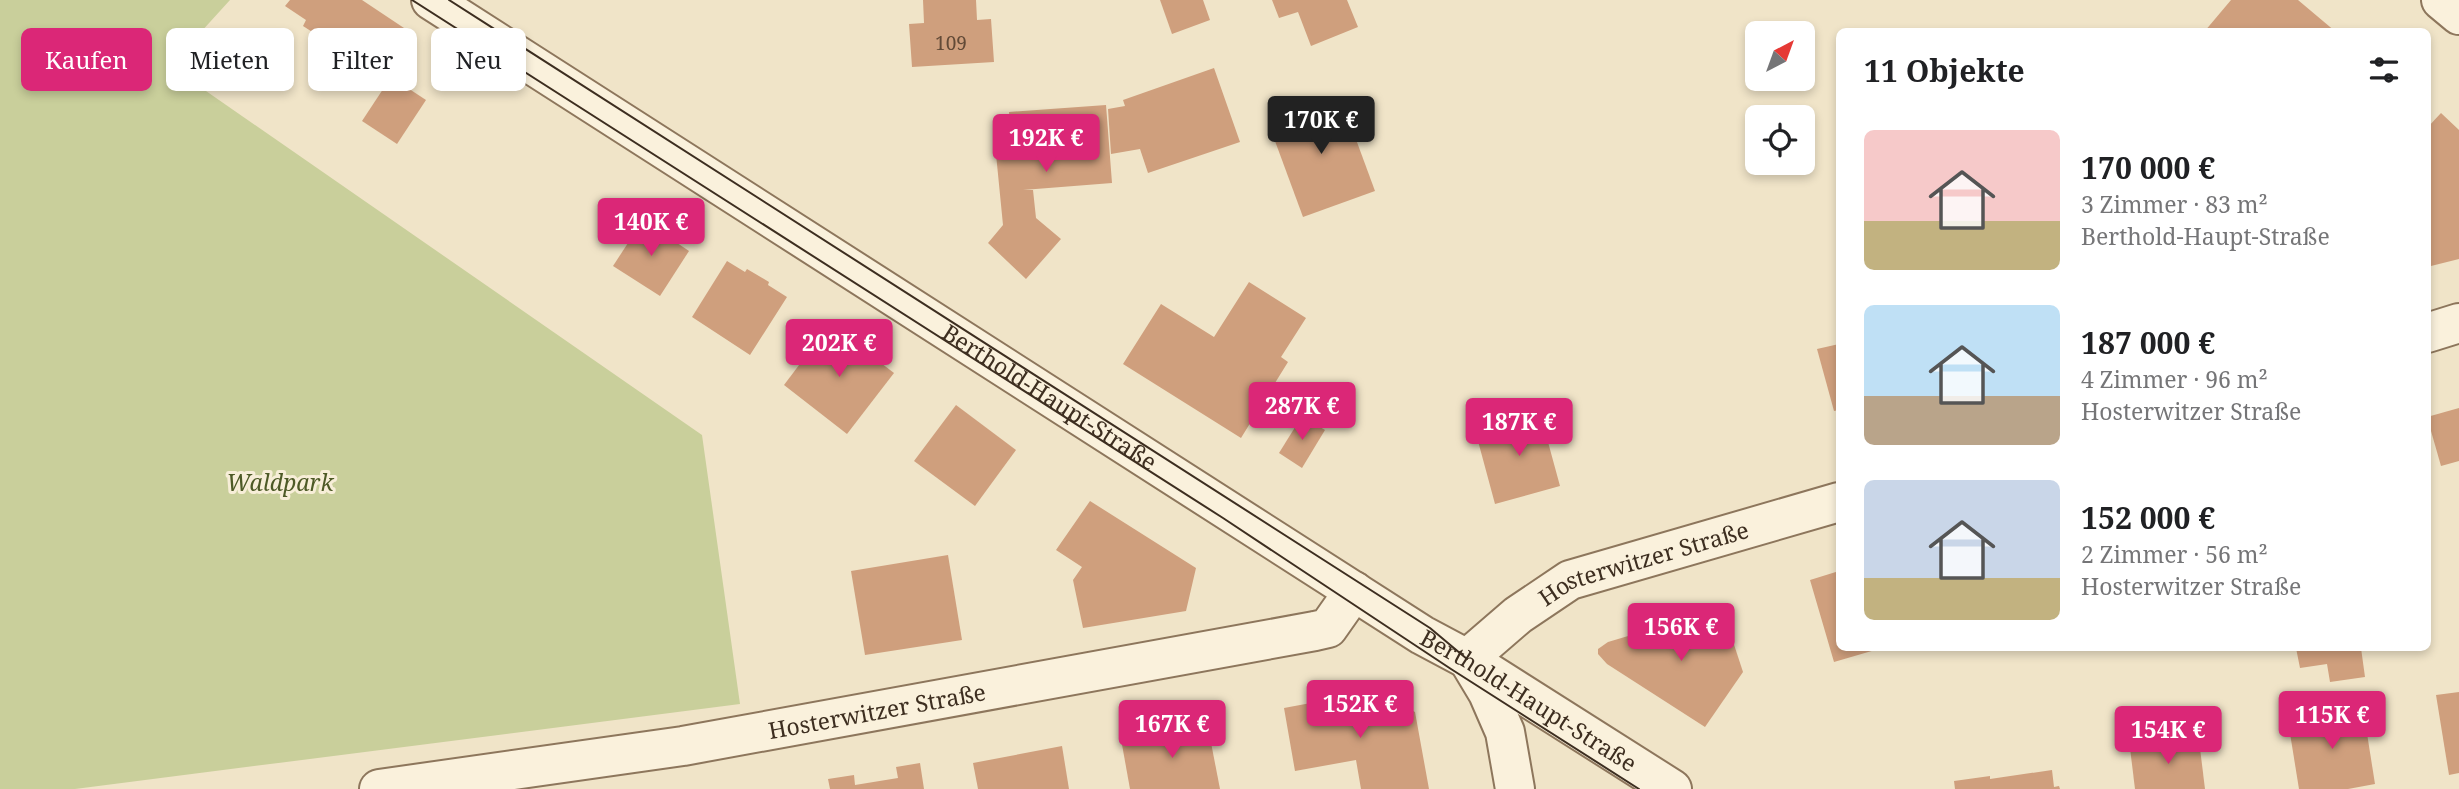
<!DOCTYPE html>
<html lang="de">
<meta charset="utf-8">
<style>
:root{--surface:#fff;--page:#f2f2f2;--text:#202124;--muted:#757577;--accent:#db2777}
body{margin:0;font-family:"Noto Serif",serif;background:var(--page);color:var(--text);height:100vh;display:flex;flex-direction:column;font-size:26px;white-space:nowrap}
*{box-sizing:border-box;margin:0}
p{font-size:23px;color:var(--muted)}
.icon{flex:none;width:38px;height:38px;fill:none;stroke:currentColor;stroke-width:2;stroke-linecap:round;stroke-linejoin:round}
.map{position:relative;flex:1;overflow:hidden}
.details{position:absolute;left:1836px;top:28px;width:595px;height:623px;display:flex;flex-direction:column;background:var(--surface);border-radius:10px;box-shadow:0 4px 10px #0003}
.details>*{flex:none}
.guide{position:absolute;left:21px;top:28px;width:665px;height:63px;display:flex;gap:14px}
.needle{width:46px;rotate:41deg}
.fabs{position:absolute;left:1745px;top:21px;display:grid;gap:14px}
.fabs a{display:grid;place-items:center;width:70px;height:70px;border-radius:10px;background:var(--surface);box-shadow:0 4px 10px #0003;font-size:35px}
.price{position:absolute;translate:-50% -60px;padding:0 16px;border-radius:7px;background:var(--accent);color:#fff;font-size:23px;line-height:46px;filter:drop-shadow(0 2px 4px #0008)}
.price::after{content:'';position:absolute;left:50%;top:42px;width:21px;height:16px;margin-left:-10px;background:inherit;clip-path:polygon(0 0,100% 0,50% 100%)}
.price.current{background:#222;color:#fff}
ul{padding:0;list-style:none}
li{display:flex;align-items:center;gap:21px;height:175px;padding:0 28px}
li span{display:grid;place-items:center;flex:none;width:196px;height:140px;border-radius:10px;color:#555}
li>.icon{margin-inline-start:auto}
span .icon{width:84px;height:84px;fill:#fffc;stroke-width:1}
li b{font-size:30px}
h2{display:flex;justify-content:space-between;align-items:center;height:84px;padding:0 28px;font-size:30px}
.chip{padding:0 24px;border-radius:10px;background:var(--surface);box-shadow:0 4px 10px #0003;font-size:24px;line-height:63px}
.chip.current{background:var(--accent);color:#fff}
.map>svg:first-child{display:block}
.green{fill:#c9cf9b}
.building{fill:#cf9f7d}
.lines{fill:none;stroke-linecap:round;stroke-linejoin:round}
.minor-casing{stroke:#8d765c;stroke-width:42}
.minor{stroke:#faf1dc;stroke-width:38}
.tram{stroke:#3d2e20;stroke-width:2}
.labels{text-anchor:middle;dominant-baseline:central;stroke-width:6;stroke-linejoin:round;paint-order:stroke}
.number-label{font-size:19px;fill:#624a37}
.street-label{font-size:23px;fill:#3d2e20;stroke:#f7eed8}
.park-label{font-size:23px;font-style:italic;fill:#4d5a26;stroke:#f7eed8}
</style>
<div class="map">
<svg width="2459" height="789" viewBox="0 0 2459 789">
<rect width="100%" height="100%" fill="#f0e4c8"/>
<polygon class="green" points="0,0 230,0 170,66 702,435 740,704 75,789 0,789"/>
<g class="building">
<polygon points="290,0 362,0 410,32 381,76 303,26 306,20 285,6"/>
<polygon points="923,0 976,0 977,20 991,19 994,62 912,67 909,24 924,23"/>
<polygon points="1160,0 1203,0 1210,20 1172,34"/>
<polygon points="1272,0 1347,0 1358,27 1311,46 1298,12 1279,18"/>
<polygon points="2231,0 2298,0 2336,32 2204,32"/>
<polygon points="1214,68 1240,142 1148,173 1140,149 1111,154 1108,109 1125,106 1123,100"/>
<polygon points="391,77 426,100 397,144 362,121"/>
<polygon points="1340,96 1375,191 1303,217 1268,122"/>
<polygon points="1106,105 1112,183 1023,190 1033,190 1036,218 1061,239 1026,279 988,243 1003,225 996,154 1012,154 1009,112"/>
<polygon points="2441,113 2459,130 2459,259 2427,267 2427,128"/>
<polygon points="643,220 689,251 660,296 613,266"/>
<polygon points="727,261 745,272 747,269 769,282 768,285 787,297 750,355 692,317"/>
<polygon points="1249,282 1306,318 1281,357 1288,362 1241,438 1123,364 1161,304 1214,337"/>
<polygon points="830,324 894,373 847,434 784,385"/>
<polygon points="1839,344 1839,410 1834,411 1817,349"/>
<polygon points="956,405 1016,450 975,506 914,461"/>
<polygon points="2459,408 2459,461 2441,466 2427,417"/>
<polygon points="1539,409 1560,486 1495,504 1478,441 1503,434 1499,420"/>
<polygon points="1302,416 1325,430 1302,468 1279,453"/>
<polygon points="1090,501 1196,568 1186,611 1083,628 1073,580 1082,567 1056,550"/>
<polygon points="948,555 962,640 865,655 851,571"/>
<polygon points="1839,571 1839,648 1882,648 1834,662 1810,580"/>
<polygon points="1722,608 1743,672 1705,727 1607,664 1598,654 1598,649 1608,642"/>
<polygon points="2296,648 2361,648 2365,677 2330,682 2327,664 2300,668"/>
<polygon points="1375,691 1415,712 1429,789 1361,789 1356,760 1295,771 1284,708"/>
<polygon points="2459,692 2459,773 2449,775 2436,695"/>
<polygon points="2363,708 2375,784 2348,789 2299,789 2288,721"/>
<polygon points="1207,722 1220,789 1130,789 1121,739"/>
<polygon points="2199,740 2205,789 2135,789 2130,748"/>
<polygon points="1062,746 1069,789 978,789 973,763"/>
<polygon points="920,763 924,789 830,789 828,779 854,775 855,785 898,778 896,767"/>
<polygon points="2052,770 2054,787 2059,786 2060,789 1955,789 1954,781 1990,776 1990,779"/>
</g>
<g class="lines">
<defs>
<g id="minor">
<path id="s1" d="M431,0L1422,635L1467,659L1672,789"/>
<polyline points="2441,0 2459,15"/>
<polyline points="2427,333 2459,323"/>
<path id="s2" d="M1467,659L1518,615L1570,580L1839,502"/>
<polyline points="1470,663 1488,693 1505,732 1515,789"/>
<path id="s3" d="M379,789L683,746L1315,631L1328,628L1354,591"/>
</g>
</defs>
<use href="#minor" class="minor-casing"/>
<use href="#minor" class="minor"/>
<g class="tram">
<polyline points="412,0 1223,518 1451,669 1639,789"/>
<polyline points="449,0 1430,628 1467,659"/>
</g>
</g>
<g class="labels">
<g class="number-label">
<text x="951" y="43">109</text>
</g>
<g class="street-label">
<text stroke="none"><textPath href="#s1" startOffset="735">Berthold-Haupt-Straße</textPath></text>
<text stroke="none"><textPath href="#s2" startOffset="205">Hosterwitzer Straße</textPath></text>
<text stroke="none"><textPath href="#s1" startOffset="1302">Berthold-Haupt-Straße</textPath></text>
<text stroke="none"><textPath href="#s3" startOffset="504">Hosterwitzer Straße</textPath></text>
</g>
<g class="park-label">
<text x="280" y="482">Waldpark</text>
</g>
</g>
</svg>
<div class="fabs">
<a><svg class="needle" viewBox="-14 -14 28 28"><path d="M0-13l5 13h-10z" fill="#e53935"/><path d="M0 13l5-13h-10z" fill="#757577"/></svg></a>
<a><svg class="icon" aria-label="locate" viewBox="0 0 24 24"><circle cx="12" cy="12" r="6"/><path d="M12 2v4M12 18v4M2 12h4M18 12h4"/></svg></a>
</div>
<b class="price current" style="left:1321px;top:156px">170K €</b>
<b class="price" style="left:1046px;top:174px">192K €</b>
<b class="price" style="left:651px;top:258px">140K €</b>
<b class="price" style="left:839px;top:379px">202K €</b>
<b class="price" style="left:1302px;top:442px">287K €</b>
<b class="price" style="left:1519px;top:458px">187K €</b>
<b class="price" style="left:1681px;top:663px">156K €</b>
<b class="price" style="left:1360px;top:740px">152K €</b>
<b class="price" style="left:2332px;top:751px">115K €</b>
<b class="price" style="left:1172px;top:760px">167K €</b>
<b class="price" style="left:2168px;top:766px">154K €</b>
<div class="guide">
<a class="chip current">Kaufen</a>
<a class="chip">Mieten</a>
<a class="chip">Filter</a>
<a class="chip">Neu</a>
</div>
<section class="details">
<h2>11 Objekte<svg class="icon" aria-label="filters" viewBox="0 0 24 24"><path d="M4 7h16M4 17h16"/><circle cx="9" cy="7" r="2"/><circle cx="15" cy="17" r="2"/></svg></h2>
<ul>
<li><span style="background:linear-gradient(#f6c9c9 65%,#c2b280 0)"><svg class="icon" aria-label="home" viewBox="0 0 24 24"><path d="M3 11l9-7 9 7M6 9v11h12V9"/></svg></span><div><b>170 000 €</b><p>3 Zimmer · 83 m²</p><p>Berthold-Haupt-Straße</p></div></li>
<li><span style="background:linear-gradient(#bfe0f5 65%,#b9a48a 0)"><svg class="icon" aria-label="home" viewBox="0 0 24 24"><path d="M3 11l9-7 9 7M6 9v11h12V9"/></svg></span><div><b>187 000 €</b><p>4 Zimmer · 96 m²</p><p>Hosterwitzer Straße</p></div></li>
<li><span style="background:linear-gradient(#c9d6e8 70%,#c2b280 0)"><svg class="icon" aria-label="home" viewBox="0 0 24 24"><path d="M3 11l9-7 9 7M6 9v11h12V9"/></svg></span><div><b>152 000 €</b><p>2 Zimmer · 56 m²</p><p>Hosterwitzer Straße</p></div></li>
</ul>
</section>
</div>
